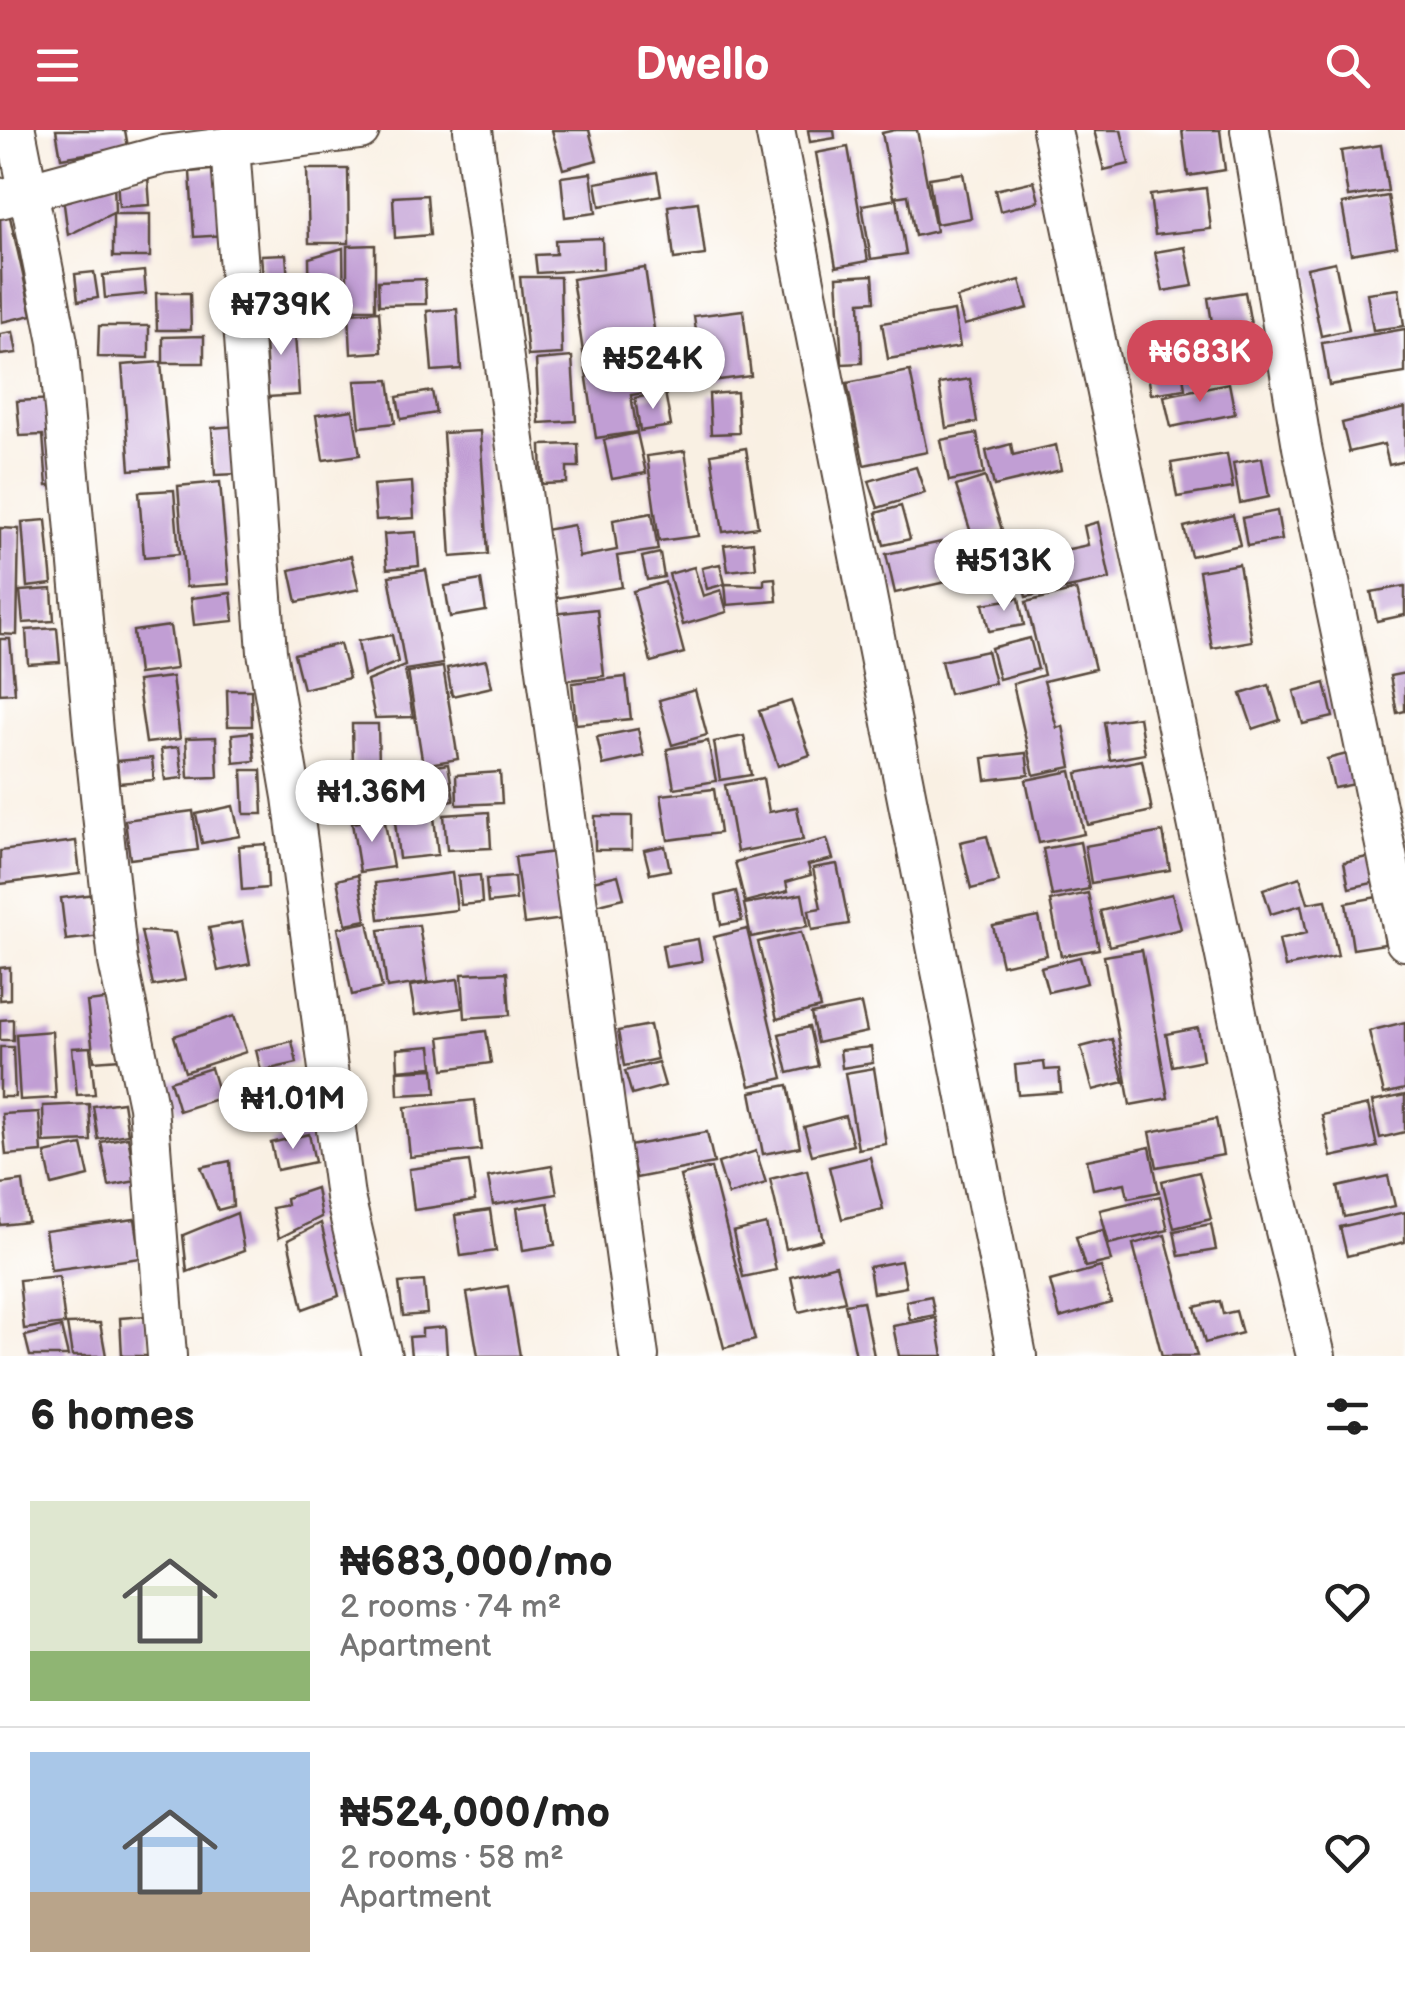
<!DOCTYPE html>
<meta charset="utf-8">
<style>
:root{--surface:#fff;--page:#f6f6f6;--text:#222;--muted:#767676;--line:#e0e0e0;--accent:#d1495b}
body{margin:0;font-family:"Balsamiq Sans",sans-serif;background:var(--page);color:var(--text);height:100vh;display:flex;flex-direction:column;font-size:38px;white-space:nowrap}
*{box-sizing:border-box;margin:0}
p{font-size:32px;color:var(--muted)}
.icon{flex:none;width:55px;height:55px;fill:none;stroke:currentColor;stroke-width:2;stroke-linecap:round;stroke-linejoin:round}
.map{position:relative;height:1226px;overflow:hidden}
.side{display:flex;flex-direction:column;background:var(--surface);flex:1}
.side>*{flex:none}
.price{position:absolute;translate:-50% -85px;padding:0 22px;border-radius:35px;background:#fff;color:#222;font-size:32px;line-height:65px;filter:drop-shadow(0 2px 5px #0008)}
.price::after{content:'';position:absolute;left:50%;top:60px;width:30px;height:22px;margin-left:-15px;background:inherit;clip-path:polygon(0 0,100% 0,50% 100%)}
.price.selected{background:var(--accent);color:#fff}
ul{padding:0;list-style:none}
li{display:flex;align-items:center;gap:30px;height:250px;padding:0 30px}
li+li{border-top:2px solid var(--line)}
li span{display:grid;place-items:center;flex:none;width:280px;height:200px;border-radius:0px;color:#555}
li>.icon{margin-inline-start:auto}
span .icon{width:120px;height:120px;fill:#fffc;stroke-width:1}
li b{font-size:42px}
h2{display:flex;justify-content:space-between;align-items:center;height:120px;padding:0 30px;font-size:42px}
header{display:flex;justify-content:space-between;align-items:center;height:130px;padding:0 30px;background:var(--accent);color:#fff;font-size:45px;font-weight:800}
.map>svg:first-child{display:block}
.building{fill:#c19ed4}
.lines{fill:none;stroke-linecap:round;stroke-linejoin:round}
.street-casing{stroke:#58483c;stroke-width:42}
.street{stroke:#fff;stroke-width:38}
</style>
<header><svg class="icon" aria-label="menu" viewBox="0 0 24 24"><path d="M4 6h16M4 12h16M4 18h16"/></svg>Dwello<svg class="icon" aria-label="search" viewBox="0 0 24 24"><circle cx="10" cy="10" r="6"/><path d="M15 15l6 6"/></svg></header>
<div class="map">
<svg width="1405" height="1226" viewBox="0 0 1405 1226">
<rect width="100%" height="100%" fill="#fff"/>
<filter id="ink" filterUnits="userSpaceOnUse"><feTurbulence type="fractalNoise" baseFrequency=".01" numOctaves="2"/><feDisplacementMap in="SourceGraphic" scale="20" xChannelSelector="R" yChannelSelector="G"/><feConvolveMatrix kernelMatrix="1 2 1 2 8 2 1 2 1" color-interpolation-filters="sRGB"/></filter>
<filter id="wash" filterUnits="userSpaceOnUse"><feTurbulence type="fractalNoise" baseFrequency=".0048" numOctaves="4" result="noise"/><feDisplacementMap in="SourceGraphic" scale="40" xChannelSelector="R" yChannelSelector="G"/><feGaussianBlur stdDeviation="2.25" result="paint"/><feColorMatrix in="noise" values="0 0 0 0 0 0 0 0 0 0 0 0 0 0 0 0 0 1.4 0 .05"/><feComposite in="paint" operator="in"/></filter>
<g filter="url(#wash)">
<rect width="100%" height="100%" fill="#f9f0e3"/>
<g id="blocks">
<g class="building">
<polygon points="56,0 125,0 128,17 61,28"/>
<polygon points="552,0 589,0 597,30 563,39"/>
<polygon points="808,0 834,0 835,8 810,12"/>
<polygon points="895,0 917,0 936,101 915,106 908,65 894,67 882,3"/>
<polygon points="1094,0 1121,0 1129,34 1104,40"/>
<polygon points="1182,0 1220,0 1225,40 1188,46"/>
<polygon points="1381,15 1388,61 1348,67 1341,21"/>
<polygon points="848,17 868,131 836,137 816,23"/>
<polygon points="222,39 227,105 194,107 190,42"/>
<polygon points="307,39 348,39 349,113 309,113"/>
<polygon points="657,42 661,65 600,76 596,53"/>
<polygon points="591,43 596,83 565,87 561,47"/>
<polygon points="963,43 971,88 936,94 929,48"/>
<polygon points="148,47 150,75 119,77 117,49"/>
<polygon points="114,51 115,82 68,105 62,59"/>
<polygon points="1034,51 1039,71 1000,81 995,60"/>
<polygon points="1206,58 1211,99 1155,105 1150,65"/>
<polygon points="427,65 430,105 395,108 393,67"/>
<polygon points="1388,66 1397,116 1351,124 1342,74"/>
<polygon points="897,69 906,124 871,129 862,75"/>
<polygon points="698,72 705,125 674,129 668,76"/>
<polygon points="8,78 32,185 2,192 0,80"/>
<rect x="113" y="84" width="37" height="43"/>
<polygon points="602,108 603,139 537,143 535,125 556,124 555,110"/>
<polygon points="375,115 375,179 347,179 347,116"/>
<polygon points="1185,117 1193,156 1163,161 1155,122"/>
<polygon points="343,118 344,183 310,185 309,128"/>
<polygon points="286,124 290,179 266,181 261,125"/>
<polygon points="1335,132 1349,200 1321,206 1307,138"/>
<polygon points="645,138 663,260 631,265 637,302 596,308 572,149"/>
<polygon points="144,141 146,164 105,168 103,145"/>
<polygon points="94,142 98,168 78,171 75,144"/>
<polygon points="873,145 875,171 860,172 862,233 842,234 837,147"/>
<polygon points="520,147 560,147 562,224 528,226"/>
<polygon points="425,149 426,174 379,175 378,151"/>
<polygon points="1020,150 1028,178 964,195 957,168"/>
<polygon points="1399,159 1404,196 1373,200 1367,163"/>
<polygon points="1245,162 1254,211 1216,217 1208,168"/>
<polygon points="156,163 190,163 191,200 157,200"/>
<polygon points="457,179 461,239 432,241 427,181"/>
<polygon points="743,180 751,246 703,252 694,186"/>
<polygon points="379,181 382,222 351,224 349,183"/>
<polygon points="954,181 960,217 888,229 882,193"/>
<polygon points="294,188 299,265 268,267 264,191"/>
<polygon points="99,196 149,196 149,228 98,227"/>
<polygon points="1405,199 1405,243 1329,255 1322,213"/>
<polygon points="13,202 17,223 0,225 0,204"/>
<polygon points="204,206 204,233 163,233 163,207"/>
<polygon points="1179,218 1185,259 1151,264 1145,223"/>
<polygon points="572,227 576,291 539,293 536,230"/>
<polygon points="161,232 170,337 130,340 122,235"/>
<polygon points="910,241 927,322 864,335 847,253"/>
<polygon points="970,249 977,292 946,298 939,254"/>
<polygon points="389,250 395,293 360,297 355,251"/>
<polygon points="1229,253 1235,284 1171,297 1164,266"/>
<polygon points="432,261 436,283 401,289 397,267"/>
<polygon points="665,262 671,296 640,301 635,268"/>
<polygon points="737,262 739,303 711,304 709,264"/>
<polygon points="54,269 61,356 47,356 43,305 20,306 17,271"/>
<polygon points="1405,278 1405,331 1389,335 1384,314 1349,322 1342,293"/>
<polygon points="353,280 360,325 323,330 316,285"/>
<polygon points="236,296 238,344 215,345 212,298"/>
<polygon points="480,301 488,424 451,427 443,303"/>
<polygon points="637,303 646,343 612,349 604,310"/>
<polygon points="977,303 984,344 949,351 941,310"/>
<polygon points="578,314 579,337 567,337 567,353 542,354 541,315"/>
<polygon points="1011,314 1013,325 1056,315 1061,340 994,356 986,321"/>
<polygon points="746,318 758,397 723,402 711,324"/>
<polygon points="685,321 698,406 659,411 647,326"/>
<polygon points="1227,324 1233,358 1177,367 1171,333"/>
<polygon points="1262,328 1269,367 1240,373 1233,333"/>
<polygon points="916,337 925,363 878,378 869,351"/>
<polygon points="985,347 1002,400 973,409 956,356"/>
<polygon points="220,352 229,454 186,457 178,356"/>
<polygon points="412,352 414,388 376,390 373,355"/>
<polygon points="174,360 179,424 144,427 139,362"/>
<polygon points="901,376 910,409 884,415 876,383"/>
<polygon points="1277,381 1282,410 1247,416 1242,388"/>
<polygon points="652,383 658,420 617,426 622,457 556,468 545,400 574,395 579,427 617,420 613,390"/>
<polygon points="1233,385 1240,415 1191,426 1184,397"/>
<polygon points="46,390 52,454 27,457 22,392"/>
<polygon points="1098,392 1110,449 1026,467 1017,430 1088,415 1084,396"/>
<polygon points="0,398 19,399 17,505 0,504"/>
<polygon points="416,402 419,436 387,439 384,404"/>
<polygon points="1000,405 1008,431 984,440 975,414"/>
<polygon points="969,406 978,445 895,463 886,424"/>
<polygon points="753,412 756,438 728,441 724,415"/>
<polygon points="660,423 664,447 647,450 642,427"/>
<polygon points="351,426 359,459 297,472 290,440"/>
<polygon points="720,434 725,454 707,459 702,438"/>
<polygon points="1239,434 1252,511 1212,518 1199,441"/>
<polygon points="694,437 703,466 721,460 727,482 683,495 669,444"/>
<polygon points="426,440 443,534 405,540 413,587 375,588 367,551 405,536 389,446"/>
<polygon points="775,448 777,471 727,475 725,454 764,455 764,449"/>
<polygon points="481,450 486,481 450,487 445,456"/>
<polygon points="665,452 684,523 651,532 633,461"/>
<polygon points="1405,456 1405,485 1377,491 1371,462"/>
<polygon points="52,459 54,491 23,493 20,461"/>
<polygon points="1076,460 1095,539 1044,551 1057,598 1063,596 1071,637 1034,645 1013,554 1044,545 1026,472"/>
<polygon points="231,463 234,491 194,495 191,468"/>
<polygon points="1019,468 1024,495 989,501 983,474"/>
<polygon points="597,479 604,546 559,551 552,484"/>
<polygon points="170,496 176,539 138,544 133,501"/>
<polygon points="57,498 60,532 28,534 26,500"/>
<polygon points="392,505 398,532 364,546 358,511"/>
<polygon points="1030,508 1038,539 999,549 991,518"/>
<polygon points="0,509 10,509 15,563 0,564"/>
<polygon points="340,514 349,548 303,559 294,524"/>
<polygon points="987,521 995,553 949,564 941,531"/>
<polygon points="486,530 492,557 452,566 447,538"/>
<polygon points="443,537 458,629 423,635 408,542"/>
<polygon points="1405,543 1405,581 1397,583 1390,546"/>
<polygon points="172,547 180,609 146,613 137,551"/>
<polygon points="626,547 631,589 576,594 572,553"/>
<polygon points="1325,553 1333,587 1303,594 1294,561"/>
<polygon points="1269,555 1280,590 1253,599 1241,564"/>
<polygon points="227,560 251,560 252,596 228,596"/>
<polygon points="695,560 707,605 672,615 659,570"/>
<polygon points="791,571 810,625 778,636 759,581"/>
<polygon points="1139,587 1145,624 1110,630 1104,592"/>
<polygon points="352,594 378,594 379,635 353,635"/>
<polygon points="638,599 644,626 603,635 597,607"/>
<polygon points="252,602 255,631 234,633 232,604"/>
<polygon points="744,606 751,645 720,650 714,612"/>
<polygon points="216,607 218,647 188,648 186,608"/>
<polygon points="708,611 716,651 674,658 667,619"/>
<polygon points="179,617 183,648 165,650 161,619"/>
<polygon points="1026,623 1029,645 986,650 983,628"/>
<polygon points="1347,624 1355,654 1334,658 1327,629"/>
<polygon points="152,628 154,650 119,653 117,631"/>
<polygon points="1142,630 1152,681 1088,695 1077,643"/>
<polygon points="448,634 454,670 430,674 424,638"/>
<polygon points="242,640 261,640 263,684 244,684"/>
<polygon points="1071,641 1084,704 1039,713 1026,650"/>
<polygon points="500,642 502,673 457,675 456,645"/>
<polygon points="763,648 769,682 797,677 803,710 737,722 725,655"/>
<polygon points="714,659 720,703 668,710 661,665"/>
<polygon points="233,676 240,706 202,713 196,684"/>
<polygon points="433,677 438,725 399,729 394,681"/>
<polygon points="193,681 198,720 130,729 125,690"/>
<polygon points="489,682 491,718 447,720 444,685"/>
<rect x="595" y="686" width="37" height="34"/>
<polygon points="384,687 393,737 360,742 352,693"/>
<polygon points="1163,702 1170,740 1091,753 1085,716"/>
<polygon points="987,706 999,752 971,759 960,712"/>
<polygon points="827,709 833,729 808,735 811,745 786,752 788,761 745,772 735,732"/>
<polygon points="76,711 80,744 0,754 0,721"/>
<polygon points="1080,712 1089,759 1052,766 1043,719"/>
<polygon points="266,714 268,758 242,760 239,716"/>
<polygon points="665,716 670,740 650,744 644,720"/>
<polygon points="555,722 564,789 524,794 515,727"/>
<polygon points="1372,726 1377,752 1349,758 1344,732"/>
<polygon points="837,734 849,794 812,800 809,780 821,778 813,738"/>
<polygon points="452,743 457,780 379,789 375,753"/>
<polygon points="358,745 366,790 346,794 337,750"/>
<polygon points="480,745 482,773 461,775 458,747"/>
<polygon points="618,745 624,768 595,775 589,752"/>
<polygon points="514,747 516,770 488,773 486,749"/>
<polygon points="1300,747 1308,773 1326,770 1338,826 1285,837 1279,809 1307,803 1301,775 1271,784 1263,759"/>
<polygon points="736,761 742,791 721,795 716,766"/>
<polygon points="1088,763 1099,819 1061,826 1050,771"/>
<polygon points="96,764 102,806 66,810 61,768"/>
<polygon points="802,764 808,796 751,807 744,774"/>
<polygon points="1172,764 1181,799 1109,816 1100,781"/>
<polygon points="1377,767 1385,814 1353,819 1346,773"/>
<polygon points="1039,787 1047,825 1002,835 993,796"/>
<polygon points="242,792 250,834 218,841 209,798"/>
<polygon points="368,792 382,858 352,865 338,798"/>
<polygon points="419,795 428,852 387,858 379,800"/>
<polygon points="747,799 783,948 750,956 714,807"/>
<polygon points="141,801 175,803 185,850 153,856"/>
<polygon points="801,802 820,878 777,889 758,812"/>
<polygon points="698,809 702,831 666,837 662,815"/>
<polygon points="1142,820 1168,968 1130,975 1104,826"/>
<polygon points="1080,827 1087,853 1048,862 1041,837"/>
<polygon points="10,837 10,869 0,870 0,838"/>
<polygon points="507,842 510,885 465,888 462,844"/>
<polygon points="458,849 462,878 415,885 410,856"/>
<polygon points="113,869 120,929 94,931 87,872"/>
<polygon points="861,874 867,902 817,913 811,884"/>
<polygon points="234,886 246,922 185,942 174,906"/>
<polygon points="13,889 13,910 0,910 0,890"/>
<polygon points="1405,892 1405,959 1384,964 1369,901"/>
<polygon points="650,895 657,929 624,936 618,901"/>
<polygon points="809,897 818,936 788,943 779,904"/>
<polygon points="1198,898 1203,930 1172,936 1166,904"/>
<polygon points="52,901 56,968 20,970 16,904"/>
<polygon points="486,901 491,933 444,939 440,907"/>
<polygon points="1112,909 1124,952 1093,960 1081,917"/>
<polygon points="292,911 297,933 261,941 256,920"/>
<polygon points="431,916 433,937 398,940 397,919"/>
<polygon points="0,917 13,917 15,967 0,967"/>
<polygon points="90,917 95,964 77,965 72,918"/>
<polygon points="871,917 873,933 842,938 840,920"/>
<polygon points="658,932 665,956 632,965 625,941"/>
<polygon points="1044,932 1045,940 1059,939 1061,962 1018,965 1015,935"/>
<polygon points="211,938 220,968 179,981 170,951"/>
<polygon points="874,938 886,1014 858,1019 845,943"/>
<polygon points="434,939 436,963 398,965 397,941"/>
<polygon points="788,955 800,1017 763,1024 751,962"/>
<polygon points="1405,965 1405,1002 1380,1008 1372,972"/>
<polygon points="475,970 481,1020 410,1027 405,977"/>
<polygon points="123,972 128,1004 98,1009 93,976"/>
<polygon points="89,974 91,1011 44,1013 43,976"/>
<polygon points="1368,975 1377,1017 1331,1027 1322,985"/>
<polygon points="39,982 42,1022 6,1025 2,984"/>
<polygon points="845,986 853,1015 812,1025 804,997"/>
<polygon points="1216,989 1223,1025 1157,1037 1150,1002"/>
<polygon points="707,1002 714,1033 636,1048 629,1016"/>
<polygon points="309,1004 315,1032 277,1040 271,1013"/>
<polygon points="128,1007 136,1051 109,1056 101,1012"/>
<polygon points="82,1015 89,1046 52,1055 45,1023"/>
<polygon points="1150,1017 1159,1062 1128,1068 1125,1053 1093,1059 1087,1030"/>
<polygon points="756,1021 766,1053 728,1065 718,1033"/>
<polygon points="870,1027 883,1079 842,1089 829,1037"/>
<polygon points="230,1031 233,1076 218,1080 201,1037"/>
<polygon points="469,1031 475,1071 414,1080 409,1039"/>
<polygon points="552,1036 557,1064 493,1075 488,1047"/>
<polygon points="711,1038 755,1210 724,1218 680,1046"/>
<polygon points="807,1040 823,1110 786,1119 770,1049"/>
<polygon points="1199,1042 1211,1089 1174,1098 1162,1051"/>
<polygon points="1388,1046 1395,1076 1344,1087 1338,1057"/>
<polygon points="23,1051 28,1092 0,1095 0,1054"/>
<polygon points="316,1058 321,1087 279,1108 272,1078 287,1075 286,1068"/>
<polygon points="1160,1066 1168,1100 1109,1114 1100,1080"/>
<polygon points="548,1073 555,1115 523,1120 517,1078"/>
<polygon points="490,1080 496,1121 461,1126 455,1085"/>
<polygon points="1405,1082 1405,1112 1347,1126 1340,1097"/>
<polygon points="237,1083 244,1121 187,1142 183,1105"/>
<polygon points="135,1089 141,1128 51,1140 45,1101"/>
<polygon points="321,1093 339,1166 303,1179 288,1110"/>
<polygon points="766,1094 776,1140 743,1147 733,1102"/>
<polygon points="1211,1094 1216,1120 1179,1126 1174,1101"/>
<polygon points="1103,1100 1111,1131 1085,1137 1076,1107"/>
<polygon points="1165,1105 1197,1226 1162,1226 1133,1114"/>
<polygon points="901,1131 906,1157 873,1163 869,1137"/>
<polygon points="836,1135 845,1171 799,1182 791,1147"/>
<polygon points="1101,1137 1111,1173 1060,1188 1050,1151"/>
<polygon points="59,1146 65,1194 24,1199 19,1150"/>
<polygon points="424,1151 427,1184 403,1186 399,1153"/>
<polygon points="508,1156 520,1226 478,1226 467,1163"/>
<polygon points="931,1166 935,1185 910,1190 906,1171"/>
<polygon points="863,1171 874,1226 856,1226 845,1174"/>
<polygon points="1220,1171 1223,1184 1236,1181 1242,1203 1205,1213 1195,1177"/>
<polygon points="146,1186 149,1226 122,1226 120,1188"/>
<polygon points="936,1188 943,1226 899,1226 893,1196"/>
<polygon points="100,1193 106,1226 72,1226 67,1194"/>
<polygon points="61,1197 68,1226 30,1226 25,1206"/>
<polygon points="445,1197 447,1226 411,1226 409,1207 422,1206 422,1199"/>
</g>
</g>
</g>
<g filter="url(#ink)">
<use href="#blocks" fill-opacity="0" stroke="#58483c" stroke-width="2.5"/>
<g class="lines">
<defs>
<g id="street">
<polyline points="16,0 58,212 93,601 118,832 148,976 167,1226"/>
<polyline points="473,0 639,1226"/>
<polyline points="775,0 1017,1226"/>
<polyline points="1052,0 1269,1036 1316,1226"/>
<polyline points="1250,0 1302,317 1405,811"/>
<polyline points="230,16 267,522 292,667 345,1067 382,1226"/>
<polyline points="0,69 163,25 360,0"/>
</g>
</defs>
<use href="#street" class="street-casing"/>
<use href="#street" class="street"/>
</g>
</g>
</svg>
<b class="price" style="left:281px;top:228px">₦739K</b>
<b class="price selected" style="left:1200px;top:275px">₦683K</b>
<b class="price" style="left:653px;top:282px">₦524K</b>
<b class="price" style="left:1004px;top:484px">₦513K</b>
<b class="price" style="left:372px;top:715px">₦1.36M</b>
<b class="price" style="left:293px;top:1022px">₦1.01M</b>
</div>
<section class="side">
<h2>6 homes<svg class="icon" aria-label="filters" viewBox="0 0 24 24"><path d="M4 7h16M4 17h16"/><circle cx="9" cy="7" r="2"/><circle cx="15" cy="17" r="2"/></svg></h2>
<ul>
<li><span style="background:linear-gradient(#dfe7d0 75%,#8fb573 0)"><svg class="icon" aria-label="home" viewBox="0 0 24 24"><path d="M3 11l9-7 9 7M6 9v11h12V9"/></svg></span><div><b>₦683,000/mo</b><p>2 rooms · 74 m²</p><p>Apartment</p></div><svg class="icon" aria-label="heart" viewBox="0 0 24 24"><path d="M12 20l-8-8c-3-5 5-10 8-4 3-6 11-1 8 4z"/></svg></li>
<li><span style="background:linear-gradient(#a9c7e8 70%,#b9a48a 0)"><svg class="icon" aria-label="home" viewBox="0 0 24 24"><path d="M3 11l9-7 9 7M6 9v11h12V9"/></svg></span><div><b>₦524,000/mo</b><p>2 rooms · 58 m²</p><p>Apartment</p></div><svg class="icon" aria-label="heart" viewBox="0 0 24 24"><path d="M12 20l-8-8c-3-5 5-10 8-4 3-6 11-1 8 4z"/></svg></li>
</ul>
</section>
